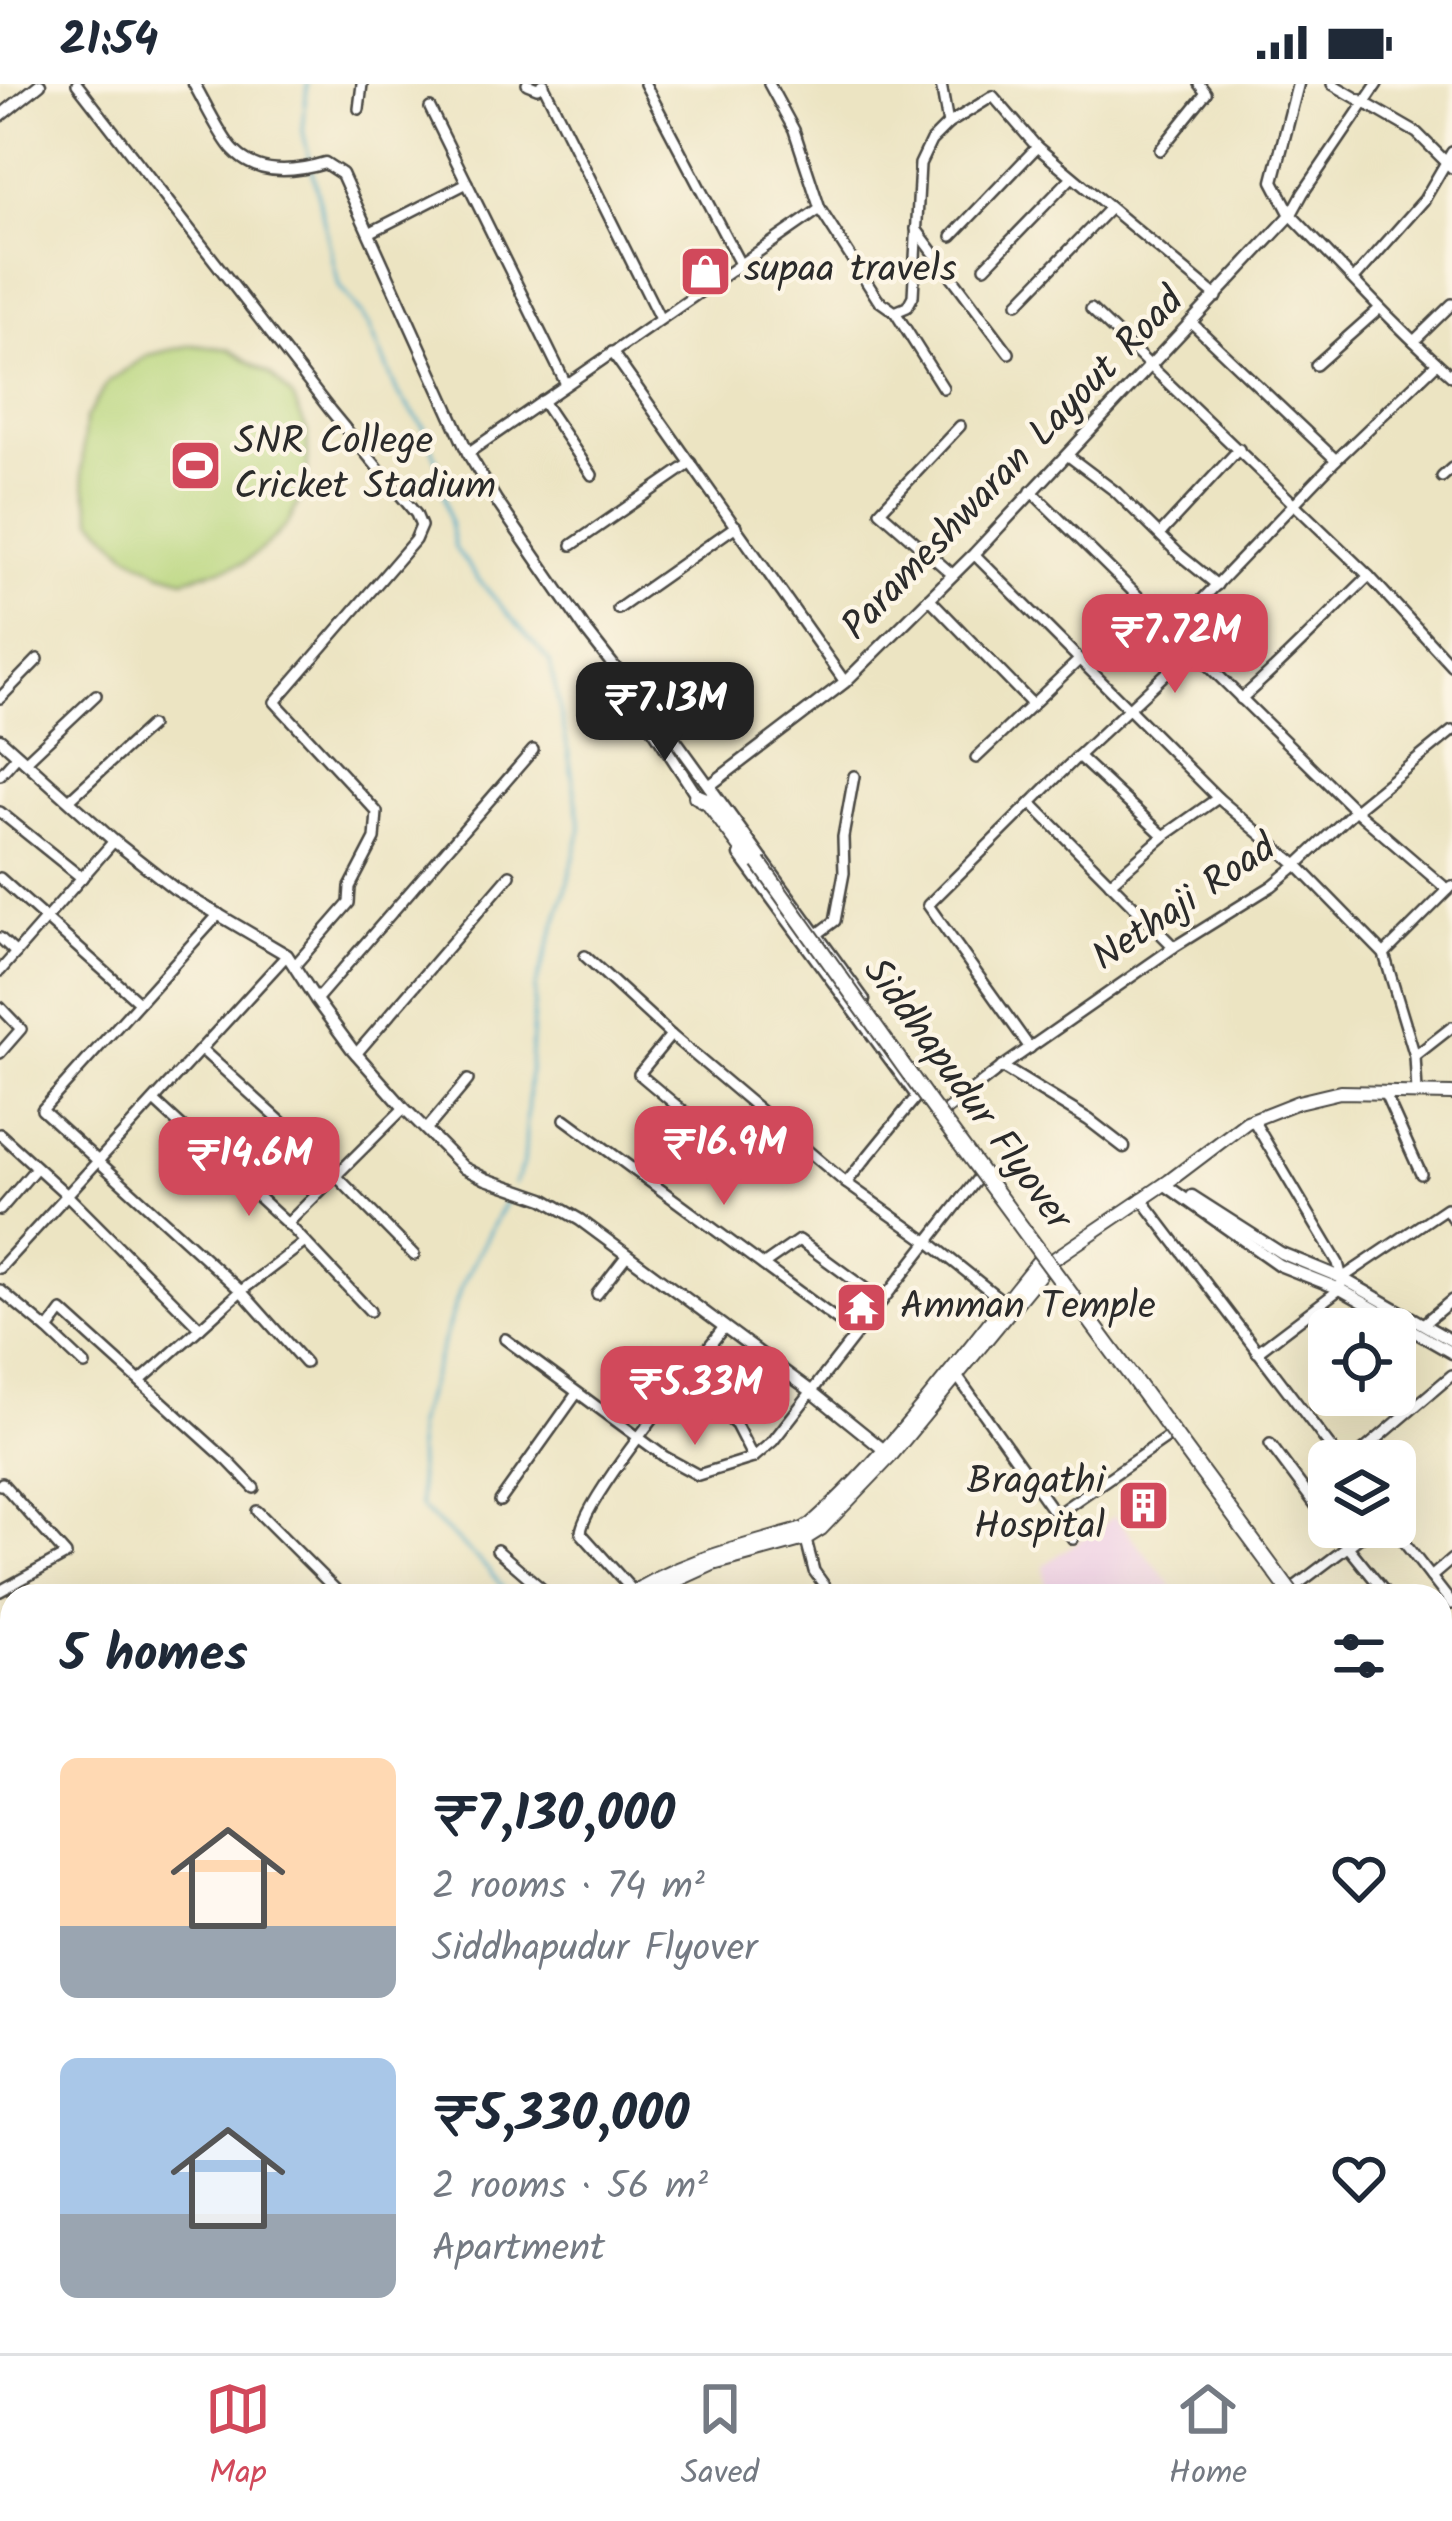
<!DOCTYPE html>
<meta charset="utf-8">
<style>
:root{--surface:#fff;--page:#f6f6f7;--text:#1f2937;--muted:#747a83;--line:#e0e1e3;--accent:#d1495b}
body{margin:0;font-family:Kalam,sans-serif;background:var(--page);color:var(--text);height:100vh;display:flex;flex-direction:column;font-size:45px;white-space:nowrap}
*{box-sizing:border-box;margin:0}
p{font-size:39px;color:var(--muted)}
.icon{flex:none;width:66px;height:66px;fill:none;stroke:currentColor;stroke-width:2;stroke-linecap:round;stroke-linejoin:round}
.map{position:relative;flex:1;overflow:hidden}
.drawer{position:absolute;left:0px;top:1500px;width:1452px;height:771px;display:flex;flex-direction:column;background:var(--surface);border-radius:36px 36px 0 0;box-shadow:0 12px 48px #0002}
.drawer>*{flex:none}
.fabs{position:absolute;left:1308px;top:1224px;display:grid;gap:24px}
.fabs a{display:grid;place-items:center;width:108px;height:108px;border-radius:18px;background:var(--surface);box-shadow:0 12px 48px #0002;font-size:60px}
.price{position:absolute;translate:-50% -102px;padding:0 27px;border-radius:24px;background:var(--accent);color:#fff;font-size:39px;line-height:78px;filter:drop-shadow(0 3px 6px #0008)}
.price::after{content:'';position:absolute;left:50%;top:72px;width:36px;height:27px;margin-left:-18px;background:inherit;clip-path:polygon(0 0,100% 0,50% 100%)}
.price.on{background:#222;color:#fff}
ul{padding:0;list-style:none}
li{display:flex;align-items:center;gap:36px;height:300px;padding:0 60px}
li span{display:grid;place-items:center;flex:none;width:336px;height:240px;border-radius:18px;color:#555}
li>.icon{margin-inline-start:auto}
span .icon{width:144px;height:144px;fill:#fffc;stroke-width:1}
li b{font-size:51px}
h2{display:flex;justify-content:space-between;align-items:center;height:144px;padding:0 60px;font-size:51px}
.status{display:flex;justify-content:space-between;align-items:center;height:84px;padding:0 60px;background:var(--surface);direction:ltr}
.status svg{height:33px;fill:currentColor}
.dock{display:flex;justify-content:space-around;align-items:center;height:168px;border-top:3px solid var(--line);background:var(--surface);font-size:33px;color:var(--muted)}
.dock a{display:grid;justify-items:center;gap:6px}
.dock .on{color:var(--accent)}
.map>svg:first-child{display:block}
.built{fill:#efd0e6}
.green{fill:#b7d57c;stroke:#718054;stroke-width:3}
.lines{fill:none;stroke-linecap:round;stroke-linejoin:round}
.stream{stroke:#47a8c6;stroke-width:3}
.minor-casing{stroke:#484742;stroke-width:14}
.tertiary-casing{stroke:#484742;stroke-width:15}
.secondary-casing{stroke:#484742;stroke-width:16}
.primary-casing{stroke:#484742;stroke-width:18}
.trunk-casing{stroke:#484742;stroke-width:18}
.minor{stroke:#fff;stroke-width:9}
.tertiary{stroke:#fff;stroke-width:10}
.secondary{stroke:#fff;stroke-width:12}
.primary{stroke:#fff;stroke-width:14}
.trunk{stroke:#fff;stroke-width:14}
.rail-casing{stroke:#2b2b2b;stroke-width:8}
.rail{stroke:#fcf5e5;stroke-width:3;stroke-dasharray:9;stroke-linecap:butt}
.primary-bridge-casing{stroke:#484742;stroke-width:18;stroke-linecap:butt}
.primary-bridge{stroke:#fff;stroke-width:14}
.labels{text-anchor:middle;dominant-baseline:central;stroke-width:9;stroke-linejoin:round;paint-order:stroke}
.poi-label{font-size:39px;fill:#2b2b2b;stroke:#fcf5e5;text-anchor:start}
.street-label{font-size:39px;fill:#2b2b2b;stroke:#fcf5e5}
</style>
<div class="status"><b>21:54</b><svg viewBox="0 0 49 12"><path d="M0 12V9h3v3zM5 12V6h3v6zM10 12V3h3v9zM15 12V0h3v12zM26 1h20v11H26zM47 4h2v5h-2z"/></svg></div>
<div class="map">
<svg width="1452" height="2269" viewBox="0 0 1452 2269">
<rect width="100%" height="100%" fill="#fcf5e5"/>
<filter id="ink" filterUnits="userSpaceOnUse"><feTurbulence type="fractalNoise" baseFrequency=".00833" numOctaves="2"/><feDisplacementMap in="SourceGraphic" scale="24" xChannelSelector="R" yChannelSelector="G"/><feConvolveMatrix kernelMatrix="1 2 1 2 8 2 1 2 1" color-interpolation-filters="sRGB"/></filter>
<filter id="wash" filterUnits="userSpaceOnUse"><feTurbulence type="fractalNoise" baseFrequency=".004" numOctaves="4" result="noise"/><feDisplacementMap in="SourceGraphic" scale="48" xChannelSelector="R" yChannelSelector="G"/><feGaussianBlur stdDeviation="2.7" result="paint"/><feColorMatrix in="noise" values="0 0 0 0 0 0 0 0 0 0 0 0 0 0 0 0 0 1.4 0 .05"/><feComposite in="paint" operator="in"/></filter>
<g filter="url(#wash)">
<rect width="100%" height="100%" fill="#ece4c2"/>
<polygon class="built" points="1115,1432 1180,1512 1046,1512 1044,1481"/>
<polygon class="green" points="192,261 229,265 271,291 293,314 307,347 308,373 306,402 289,438 269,459 244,479 184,495 160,488 128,470 93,435 82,389 85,336 108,298 148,271"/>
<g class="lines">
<g class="stream">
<polyline points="307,0 303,47 339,202 369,241 397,308 424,343 438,379 455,464 482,500 550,578 567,661 581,744 565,810 535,904 524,1078 514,1100"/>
<polyline points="510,1512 486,1483 420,1423 416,1341 461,1203 510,1109"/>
</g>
</g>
</g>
<g filter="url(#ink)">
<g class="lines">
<defs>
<g id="minor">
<polyline points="77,0 330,326 416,430 421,442 415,456 275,618 377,728 375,755 350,803 349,819 296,880"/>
<polyline points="527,0 537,4 544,0"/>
<polyline points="543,0 660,235"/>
<polyline points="645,0 740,180"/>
<polyline points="769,0 794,46 820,125 878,216 895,228 907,223 913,212 920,80 931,57 948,40 993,12 1037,63 1217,213"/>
<polyline points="941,0 948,40"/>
<polyline points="1332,0 1417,49 1452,84"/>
<path d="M1377,0L1303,109L1291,131C1344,185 1394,242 1452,292"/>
<polyline points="430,24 566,300"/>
<polyline points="359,25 362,0"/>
<polyline points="1160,66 1206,9 1199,0"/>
<polyline points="916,145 1009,269"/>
<polyline points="369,149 467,99"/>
<polyline points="952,152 1037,63"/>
<polyline points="985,183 1072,93"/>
<polyline points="1354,195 1424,116 1452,68"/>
<polyline points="1018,219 1109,125"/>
<polyline points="1091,225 1369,492 1452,582"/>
<polyline points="895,228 943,304"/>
<polyline points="1192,239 1336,376 1437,279"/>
<polyline points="1414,257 1452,220"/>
<polyline points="612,268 845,598"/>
<polyline points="1316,281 1379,225"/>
<polyline points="542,317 592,391"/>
<polyline points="468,369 820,125"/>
<polyline points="1067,371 1116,408 1180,471 1217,501"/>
<polyline points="1442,393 1452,384"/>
<polyline points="1031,407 1355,726 1448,806"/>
<polyline points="1160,450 1239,365"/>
<polyline points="572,461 691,379"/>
<polyline points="974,470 1218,714 1297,781 1384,870 1415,972 1417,1008"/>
<polyline points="953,491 880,427 960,342"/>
<polyline points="929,514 1033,621"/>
<polyline points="618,525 736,442"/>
<polyline points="1172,547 1336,376"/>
<polyline points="0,614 38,575"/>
<path d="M1241,615C1286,576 1326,533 1369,492"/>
<polyline points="1078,672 1164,752"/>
<polyline points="976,674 1079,576"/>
<polyline points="25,678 96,611"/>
<polyline points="0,691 18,671"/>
<polyline points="69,716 150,642"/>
<polyline points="1031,719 1174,863"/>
<polyline points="0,728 82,794"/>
<polyline points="0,794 139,918"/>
<polyline points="1110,799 1164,752 1218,714"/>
<polyline points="219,830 42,1026 241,1207 305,1279"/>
<polyline points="819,849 835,837 844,789 843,753 854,692"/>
<polyline points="0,854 16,869"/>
<polyline points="1384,870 1452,802"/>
<polyline points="585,872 671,951 846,1099 929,1158 1004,1218"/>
<polyline points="0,887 114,757"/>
<polyline points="316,916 533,666"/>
<polyline points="0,923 21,945 0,969"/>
<polyline points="671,951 639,990 752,1085 786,1048"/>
<polyline points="1030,964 928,821 1078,672 1191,566"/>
<polyline points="201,965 297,1052 414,1171"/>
<polyline points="356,970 510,791"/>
<polyline points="1415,972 1452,943"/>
<polyline points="1384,1008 1421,1090"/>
<polyline points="154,1017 293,1145 370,1227"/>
<polyline points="939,1032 1002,983 1174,863 1272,802 1297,781 1355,726 1452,647"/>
<polyline points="565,1035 856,1250"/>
<polyline points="1253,1036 1338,1179 1342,1194 1446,1124 1452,1134"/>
<polyline points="426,1046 468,996"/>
<polyline points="0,1050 67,1111 200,1244 140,1297"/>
<polyline points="846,1099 917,1012"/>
<polyline points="1141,1114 1341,1377"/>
<polyline points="0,1126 36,1084"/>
<polyline points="287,1140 404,1024"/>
<polyline points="763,1181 799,1156 882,1217"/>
<polyline points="0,1184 287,871"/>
<polyline points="0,1206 48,1246 62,1227 228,1377 254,1404"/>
<polyline points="597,1210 627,1171"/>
<polyline points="1423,1240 1452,1216"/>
<polyline points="200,1244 241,1207 305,1158"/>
<polyline points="48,1246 85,1281"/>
<polyline points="505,1255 665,1373 698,1391 753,1374 773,1357 978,1094"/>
<polyline points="1257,1268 1340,1205 1341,1200"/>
<polyline points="957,1292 1073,1455"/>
<polyline points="685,1295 736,1341 753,1374"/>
<polyline points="1270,1360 1329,1439"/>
<polyline points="1351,1377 1452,1291"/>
<polyline points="0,1401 2,1399 66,1471 0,1507"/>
<polyline points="500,1417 577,1309"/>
<polyline points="257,1427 342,1512"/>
<polyline points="1057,1430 1168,1353"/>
<polyline points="1332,1443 1388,1512"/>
<polyline points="1392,1443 1452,1520"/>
<polyline points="805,1452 814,1487 832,1512"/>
<polyline points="497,1466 550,1512"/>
<polyline points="1431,1493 1452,1475"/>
<polyline points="1293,1504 1374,1443"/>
<path d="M634,1508L581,1449C582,1417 698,1278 724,1243"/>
<polyline points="1440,1579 1452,1595"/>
<polyline points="0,1599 12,1596"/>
<polyline points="1440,1645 1452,1636"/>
<polyline points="0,1648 12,1664"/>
<polyline points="1440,1916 1452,1933"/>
<polyline points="0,2053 7,2046 12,2050"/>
<polyline points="1440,2076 1452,2096"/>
<polyline points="0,2201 12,2211"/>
<polyline points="70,2259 82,2269"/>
<polyline points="854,2259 855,2269"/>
<polyline points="278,2269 290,2259"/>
</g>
<g id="tertiary">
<path d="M194,0C204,17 221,54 234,67C258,92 295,88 325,79L342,90L468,369L496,416L587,548L649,627L661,636L864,916"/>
<polyline points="0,32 40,0"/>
<polyline points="649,627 652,643 701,718"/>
<polyline points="0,655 114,757 175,805 287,871 316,916 352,965 404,1024 464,1084 486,1095 544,1115 580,1136 811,1307 889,1370"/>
<polyline points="709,702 845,598 974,470 1291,131 1273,97 1298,0"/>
<polyline points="740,771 914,1008"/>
<polyline points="1002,983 1089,1036 1124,1063"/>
<polyline points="1164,1100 1279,1181 1340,1205 1452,1269"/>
<polyline points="1192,1112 1281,1169 1342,1194 1452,1257"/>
<polyline points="0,1571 12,1569"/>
<polyline points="1440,2227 1452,2223"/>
<polyline points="644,2259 652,2269"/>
<polyline points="1094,2269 1097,2266 1192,2269"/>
<polyline points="1221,2269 1312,2259"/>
<polyline points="1425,2269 1452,2260"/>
</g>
<g id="secondary">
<path d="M628,1512C681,1476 742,1463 803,1445L811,1440C897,1363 966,1266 1039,1176"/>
<polyline points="643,1512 713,1480 805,1455 821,1445 891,1372 1051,1177 1169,1097 1247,1038 1298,1018 1340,1008 1452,1010"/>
<polyline points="0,1584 12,1582"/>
</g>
<g id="primary">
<polyline points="696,712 706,716 750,775 759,779"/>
<polyline points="1440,1710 1452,1726"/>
</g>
<g id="trunk">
<polyline points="1440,2240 1452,2236"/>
<polyline points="1440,2253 1452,2249"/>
<polyline points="1322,2269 1371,2259"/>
<polyline points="1389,2269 1422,2259"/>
</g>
</defs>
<use href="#minor" class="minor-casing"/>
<use href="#tertiary" class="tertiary-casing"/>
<use href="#secondary" class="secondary-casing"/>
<use href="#primary" class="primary-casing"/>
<use href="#trunk" class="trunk-casing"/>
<use href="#minor" class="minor"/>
<use href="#tertiary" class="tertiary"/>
<use href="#secondary" class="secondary"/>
<use href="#primary" class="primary"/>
<use href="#trunk" class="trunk"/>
<defs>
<g id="rail">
<polyline points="0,1789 12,1795"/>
<polyline points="550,2259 555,2269"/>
</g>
</defs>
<use href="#rail" class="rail-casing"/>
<use href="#rail" class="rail"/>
<defs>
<polyline id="primary-bridge" points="759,779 930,1019 1293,1512"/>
</defs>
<use href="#primary-bridge" class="primary-bridge-casing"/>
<use href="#primary-bridge" class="primary-bridge"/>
</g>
</g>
<defs>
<symbol id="shop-square" viewBox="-11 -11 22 22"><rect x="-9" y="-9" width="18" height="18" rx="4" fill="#d1495b" stroke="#fcf5e5"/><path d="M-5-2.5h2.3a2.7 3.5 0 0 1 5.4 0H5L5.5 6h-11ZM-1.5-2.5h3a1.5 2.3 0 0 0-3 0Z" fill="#fff"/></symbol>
<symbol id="stadium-square" viewBox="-11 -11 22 22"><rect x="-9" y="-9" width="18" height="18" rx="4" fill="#d1495b" stroke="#fcf5e5"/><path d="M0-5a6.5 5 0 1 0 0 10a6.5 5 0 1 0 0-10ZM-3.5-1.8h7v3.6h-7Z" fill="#fff"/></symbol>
<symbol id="temple-square" viewBox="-11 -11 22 22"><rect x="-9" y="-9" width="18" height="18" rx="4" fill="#d1495b" stroke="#fcf5e5"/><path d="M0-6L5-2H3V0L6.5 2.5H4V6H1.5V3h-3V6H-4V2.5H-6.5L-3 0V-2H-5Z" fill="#fff"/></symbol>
<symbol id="building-square" viewBox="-11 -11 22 22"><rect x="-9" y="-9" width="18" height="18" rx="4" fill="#d1495b" stroke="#fcf5e5"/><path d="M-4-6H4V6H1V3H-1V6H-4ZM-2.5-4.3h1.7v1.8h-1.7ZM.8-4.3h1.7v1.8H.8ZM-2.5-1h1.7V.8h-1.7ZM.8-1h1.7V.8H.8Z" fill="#fff"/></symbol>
</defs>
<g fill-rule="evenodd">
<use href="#shop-square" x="676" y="158" width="59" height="59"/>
<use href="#stadium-square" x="166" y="352" width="59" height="59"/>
<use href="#temple-square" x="832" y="1194" width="59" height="59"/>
<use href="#building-square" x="1114" y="1392" width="59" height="59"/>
</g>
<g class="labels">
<g class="poi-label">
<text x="744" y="187">supaa travels</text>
<text x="234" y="359">SNR College<tspan x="234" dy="45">Cricket Stadium</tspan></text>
<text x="900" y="1224">Amman Temple</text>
<text x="1105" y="1399" text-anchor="end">Bragathi<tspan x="1105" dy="45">Hospital</tspan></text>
</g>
<g class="street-label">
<text transform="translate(1014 381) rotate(-46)">Parameshwaran Layout Road</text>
<text transform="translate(1185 820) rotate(-34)">Nethaji Road</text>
<text transform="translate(966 1011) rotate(54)">Siddhapudur Flyover</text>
</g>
</g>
</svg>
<div class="fabs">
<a><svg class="icon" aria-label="locate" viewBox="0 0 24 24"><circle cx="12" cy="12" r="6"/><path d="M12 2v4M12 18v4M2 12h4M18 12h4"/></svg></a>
<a><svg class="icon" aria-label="layers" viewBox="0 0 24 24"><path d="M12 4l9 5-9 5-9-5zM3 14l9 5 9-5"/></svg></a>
</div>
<b class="price" style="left:1175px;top:612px">₹7.72M</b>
<b class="price on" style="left:665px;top:680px">₹7.13M</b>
<b class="price" style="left:724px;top:1124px">₹16.9M</b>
<b class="price" style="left:249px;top:1135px">₹14.6M</b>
<b class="price" style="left:695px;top:1364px">₹5.33M</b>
<section class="drawer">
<h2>5 homes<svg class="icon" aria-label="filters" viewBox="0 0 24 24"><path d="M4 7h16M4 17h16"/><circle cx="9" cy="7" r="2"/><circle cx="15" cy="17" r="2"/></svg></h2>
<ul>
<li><span style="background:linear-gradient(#ffd9b3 70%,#9aa5b1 0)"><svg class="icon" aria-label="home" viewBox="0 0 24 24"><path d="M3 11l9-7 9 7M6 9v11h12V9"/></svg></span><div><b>₹7,130,000</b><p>2 rooms · 74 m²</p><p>Siddhapudur Flyover</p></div><svg class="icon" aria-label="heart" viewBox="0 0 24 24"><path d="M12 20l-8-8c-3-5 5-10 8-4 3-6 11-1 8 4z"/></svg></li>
<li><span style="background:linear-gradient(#a9c7e8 65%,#9aa5b1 0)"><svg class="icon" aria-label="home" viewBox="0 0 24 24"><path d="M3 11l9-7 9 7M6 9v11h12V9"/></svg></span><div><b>₹5,330,000</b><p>2 rooms · 56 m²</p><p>Apartment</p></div><svg class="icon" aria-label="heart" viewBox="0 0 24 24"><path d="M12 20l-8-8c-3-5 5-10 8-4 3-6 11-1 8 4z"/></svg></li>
</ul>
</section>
</div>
<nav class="dock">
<a class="on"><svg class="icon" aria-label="map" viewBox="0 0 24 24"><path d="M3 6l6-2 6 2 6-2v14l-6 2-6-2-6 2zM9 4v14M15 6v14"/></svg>Map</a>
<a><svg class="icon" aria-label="saved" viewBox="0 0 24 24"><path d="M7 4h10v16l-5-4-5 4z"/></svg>Saved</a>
<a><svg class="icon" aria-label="home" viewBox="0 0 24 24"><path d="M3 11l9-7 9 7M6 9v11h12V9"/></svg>Home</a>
</nav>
